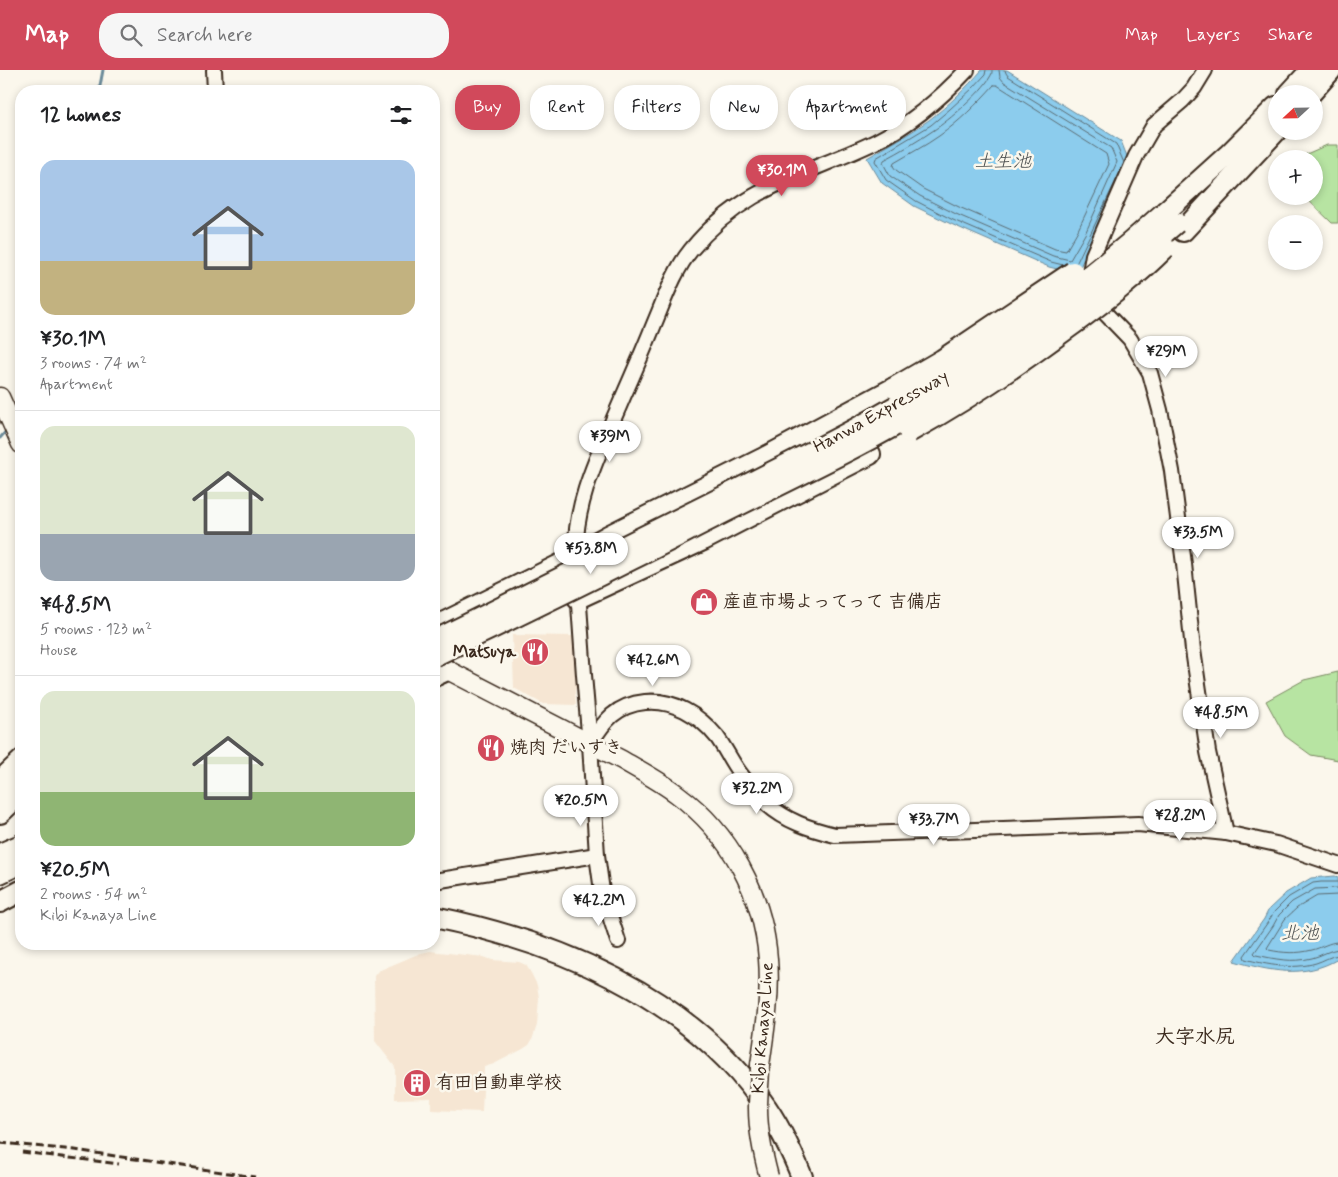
<!DOCTYPE html>
<meta charset="utf-8">
<style>
:root{--surface:#fff;--page:#f6f6f6;--text:#202124;--muted:#757577;--line:#e0e0e0;--accent:#d1495b}
body{margin:0;font-family:Mynerve,"Klee One",sans-serif;background:var(--page);color:var(--text);height:100vh;display:flex;flex-direction:column;font-size:19px;white-space:nowrap}
*{box-sizing:border-box;margin:0}
p{font-size:16px;color:var(--muted)}
.icon{flex:none;width:28px;height:28px;fill:none;stroke:currentColor;stroke-width:2;stroke-linecap:round;stroke-linejoin:round}
.map{position:relative;flex:1;overflow:hidden}
.side{position:absolute;left:15px;top:15px;width:425px;height:865px;display:flex;flex-direction:column;background:var(--surface);border-radius:20px;box-shadow:0 2px 8px #0003}
.side>*{flex:none}
.hud{position:absolute;left:455px;top:15px;width:475px;height:45px;display:flex;gap:10px}
.needle{width:32px;rotate:248deg}
.tools{position:absolute;left:1268px;top:15px;display:grid;gap:10px}
.tools a{display:grid;place-items:center;width:55px;height:55px;border-radius:50%;background:var(--surface);box-shadow:0 2px 8px #0003;font-size:25px}
.price{position:absolute;translate:-50% -42px;padding:0 11px;border-radius:18px;background:#fff;color:#222;font-size:16px;line-height:32px;filter:drop-shadow(0 1px 2px #0008)}
.price::after{content:'';position:absolute;left:50%;top:30px;width:15px;height:11px;margin-left:-8px;background:inherit;clip-path:polygon(0 0,100% 0,50% 100%)}
.price.current{background:var(--accent);color:#fff}
ul{padding:0;list-style:none}
li{display:grid;align-content:center;gap:10px;height:265px;padding:0 25px}
li+li{border-top:1px solid var(--line)}
li span{display:grid;place-items:center;height:155px;border-radius:15px;color:#555}
li>.icon{margin-inline-start:auto}
span .icon{width:90px;height:90px;fill:#fffc;stroke-width:1}
li b{font-size:21px}
h2{display:flex;justify-content:space-between;align-items:center;height:60px;padding:0 25px;font-size:21px}
.pill{padding:0 18px;border-radius:20px;background:var(--surface);box-shadow:0 2px 8px #0003;font-size:18px;line-height:45px}
.pill.current{background:var(--accent);color:#fff}
header{display:flex;align-items:center;gap:30px;box-sizing:border-box;height:70px;padding:0 25px;background:var(--accent);color:#fff}
header strong{font-size:24px}
nav{display:flex;gap:28px;margin-inline-start:auto;font-size:18px}
.search{width:350px;height:45px;background:var(--page);display:flex;align-items:center;gap:12px;box-sizing:border-box;padding:0 18px;border-radius:20px;color:var(--muted);font-size:19px}
.map>svg:first-child{display:block}
.built{fill:#f6e6d3}
.green{fill:#b7e4a2;stroke:#798760}
.water{fill:#8ccced;stroke:#6c8b9a}
.lines{fill:none;stroke-linecap:round;stroke-linejoin:round}
.shore{stroke:#5b6b71;stroke-width:1}
.stream{stroke:#6c8b9a;stroke-width:3}
.tertiary-casing{stroke:#3b2a1e;stroke-width:18}
.primary-casing{stroke:#3b2a1e;stroke-width:21}
.motorway-casing{stroke:#3b2a1e;stroke-width:24}
.tertiary{stroke:#fbf7ec;stroke-width:14}
.primary{stroke:#fbf7ec;stroke-width:18}
.motorway{stroke:#fbf7ec;stroke-width:20}
.rail{stroke:#3b2a1e;stroke-width:3;stroke-dasharray:8 4;stroke-linecap:butt}
.primary-bridge-casing{stroke:#3b2a1e;stroke-width:21;stroke-linecap:butt}
.motorway-bridge-casing{stroke:#3b2a1e;stroke-width:24;stroke-linecap:butt}
.primary-bridge{stroke:#fbf7ec;stroke-width:18}
.motorway-bridge{stroke:#fbf7ec;stroke-width:20}
.labels{text-anchor:middle;dominant-baseline:central;stroke-width:5;stroke-linejoin:round;paint-order:stroke}
.street-label{font-size:18px;fill:#3b2a1e;stroke:#fbf7ec}
.poi-label{font-size:18px;font-weight:bold;fill:#3b2a1e;stroke:#fbf7ec;text-anchor:start}
.water-label{font-size:19px;font-style:italic;fill:#4f5252;stroke:#fbf7ec}
.quarter-label{font-size:20px;font-weight:bold;fill:#3b2a1e;stroke:#fbf7ec}
</style>
<header>
<strong>Map</strong>
<div class="search"><svg class="icon" aria-label="search" viewBox="0 0 24 24"><circle cx="10" cy="10" r="6"/><path d="M15 15l6 6"/></svg>Search here</div>
<nav><a>Map</a><a>Layers</a><a>Share</a></nav>
</header>
<div class="map">
<svg width="1338" height="1107" viewBox="0 0 1338 1107">
<rect width="100%" height="100%" fill="#fbf7ec"/>
<filter id="ink" filterUnits="userSpaceOnUse"><feTurbulence type="fractalNoise" baseFrequency=".02" numOctaves="2"/><feDisplacementMap in="SourceGraphic" scale="10" xChannelSelector="R" yChannelSelector="G"/><feConvolveMatrix kernelMatrix="1 2 1 2 8 2 1 2 1" color-interpolation-filters="sRGB"/></filter>
<g filter="url(#ink)">
<g class="built">
<polygon points="512,565 574,566 577,614 575,621 576,635 543,634 514,618"/>
<polygon points="430,881 484,887 492,890 519,892 526,895 531,903 537,915 539,928 537,955 532,970 529,975 523,979 494,994 484,997 482,1042 431,1040 431,1028 395,1029 395,997 375,971 374,906 378,901 411,887 421,883"/>
</g>
<g class="green">
<polygon points="1327,75 1338,75 1338,153 1332,153 1304,126 1314,126 1314,89 1295,89"/>
<polygon points="1338,602 1338,690 1311,685 1285,666 1266,631 1304,610"/>
</g>
<g class="water">
<path d="M982,0H1007L1121,71L1130,94L1088,179L1077,204L1049,197L951,154L914,136L882,113L867,88C887,76 910,64 929,50C949,35 966,18 982,0Z"/>
<path d="M1335,806L1338,807V889C1304,909 1269,901 1234,891L1264,849L1269,839L1286,823L1311,808Z"/>
</g>
<g class="lines">
<g class="shore">
<polyline points="986,0 985,5 973,18 950,39 931,55 876,88 875,91 886,110 916,131 953,150 1051,192 1063,195"/>
<path d="M992,0C992,3 992,4 990,7C982,22 948,51 934,60C918,71 901,81 884,90L883,93L890,106L920,126L956,144L1053,186L1070,190L1085,164L1117,92L1111,78L1004,12L1000,7L999,0"/>
<polyline points="1005,0 1006,3 1008,6 1116,74 1124,93"/>
<path d="M994,15H997L1106,84L1109,94L1078,160L1066,181L1055,179L959,137L923,119L896,100L893,96L894,93C909,84 925,76 939,66C959,52 977,34 994,15Z"/>
<polyline points="1077,192 1119,104"/>
<path d="M1338,812H1321L1313,813L1289,827L1274,842L1268,852L1244,886L1245,889C1268,895 1292,900 1316,893C1323,891 1330,886 1338,885"/>
<path d="M1338,818L1315,819L1292,832L1279,845L1273,856L1254,883L1256,885C1275,889 1292,893 1312,888C1321,886 1329,880 1338,879"/>
<path d="M1338,825L1317,826L1297,838L1285,849L1267,878L1269,880C1283,883 1297,884 1312,880C1321,878 1329,872 1338,872"/>
</g>
<g class="stream">
<polyline points="99,21 103,0"/>
<polyline points="21,275 21,298"/>
<polyline points="0,368 8,359"/>
</g>
<defs>
<g id="tertiary">
<polyline points="214,0 215,21"/>
<polyline points="1205,0 1194,18 1182,31 1154,55 1136,86 1093,185 1089,209 1092,223 1098,233 1104,242 1130,269 1150,303 1160,340 1172,401 1184,494 1193,580 1208,682 1226,763"/>
<path d="M576,489C572,434 602,377 623,327C635,300 646,274 657,247C666,225 676,198 691,180C743,116 806,105 875,72C911,54 940,29 967,0"/>
<polyline points="578,521 584,605 590,674 597,785 602,821 618,871"/>
<polyline points="434,554 575,484"/>
<path d="M590,674C604,651 616,635 645,632C673,629 699,645 717,667C725,678 731,691 739,702C747,713 756,724 767,734C786,751 810,759 835,765L1138,754L1226,763L1276,774L1338,795"/>
<polyline points="0,707 21,687"/>
<polyline points="434,811 597,785"/>
</g>
<g id="primary">
<polyline points="0,327 21,374"/>
<path d="M434,593L622,690C641,701 660,711 677,724C730,763 763,824 768,889C771,924 765,961 760,995"/>
</g>
<g id="motorway">
<polyline points="1289,24 1311,0"/>
<polyline points="1310,24 1331,0"/>
<polyline points="1166,141 1228,85 1276,37"/>
<polyline points="1183,161 1276,61"/>
<polyline points="575,484 608,466 762,389 894,318"/>
<polyline points="578,528 703,470 870,384"/>
<polyline points="434,606 447,600"/>
<polyline points="0,725 21,706"/>
<polyline points="0,743 21,723"/>
<polyline points="0,784 21,775"/>
<polyline points="0,803 21,793"/>
<polyline points="0,832 21,821"/>
<path d="M434,847C557,872 685,925 761,1030C779,1054 791,1080 802,1107"/>
</g>
</defs>
<use href="#tertiary" class="tertiary-casing"/>
<use href="#primary" class="primary-casing"/>
<use href="#motorway" class="motorway-casing"/>
<use href="#tertiary" class="tertiary"/>
<use href="#primary" class="primary"/>
<use href="#motorway" class="motorway"/>
<g class="rail">
<polyline points="0,1073 75,1080 255,1107"/>
<polyline points="22,1082 119,1094"/>
</g>
<defs>
<path id="primary-bridge" d="M760,995C760,1010 758,1024 758,1038C758,1061 763,1085 769,1107"/>
<g id="motorway-bridge">
<polyline points="894,318 942,290 1073,202"/>
<path d="M909,362C965,331 1017,296 1068,258C1102,233 1135,208 1165,178"/>
<path d="M434,571C535,520 636,471 737,420C805,385 875,351 940,310C1020,261 1097,204 1166,141"/>
<path d="M434,586C500,554 567,522 632,489C669,471 704,452 741,434C803,403 865,374 925,338C1014,283 1097,221 1176,153"/>
</g>
</defs>
<use href="#primary-bridge" class="primary-bridge-casing"/>
<use href="#motorway-bridge" class="motorway-bridge-casing"/>
<use href="#primary-bridge" class="primary-bridge"/>
<use href="#motorway-bridge" class="motorway-bridge"/>
</g>
</g>
<defs>
<symbol id="shop-disc" viewBox="-11 -11 22 22"><circle r="9.5" fill="#d1495b" stroke="#fbf7ec"/><path d="M-5-2.5h2.3a2.7 3.5 0 0 1 5.4 0H5L5.5 6h-11ZM-1.5-2.5h3a1.5 2.3 0 0 0-3 0Z" fill="#fff"/></symbol>
<symbol id="restaurant-disc" viewBox="-11 -11 22 22"><circle r="9.5" fill="#d1495b" stroke="#fbf7ec"/><path d="M-5-6h1v4h1v-4h1v4h1v-4h1v5L-1.5 .5V6h-2V.5L-5-1ZM5-6V6H3V1.5H1.5Q1.5-4 5-6Z" fill="#fff"/></symbol>
<symbol id="building-disc" viewBox="-11 -11 22 22"><circle r="9.5" fill="#d1495b" stroke="#fbf7ec"/><path d="M-4-6H4V6H1V3H-1V6H-4ZM-2.5-4.3h1.7v1.8h-1.7ZM.8-4.3h1.7v1.8H.8ZM-2.5-1h1.7V.8h-1.7ZM.8-1h1.7V.8H.8Z" fill="#fff"/></symbol>
</defs>
<g fill-rule="evenodd">
<use href="#shop-disc" x="688" y="516" width="32" height="32"/>
<use href="#restaurant-disc" x="519" y="566" width="32" height="32"/>
<use href="#restaurant-disc" x="475" y="662" width="32" height="32"/>
<use href="#building-disc" x="401" y="997" width="32" height="32"/>
</g>
<g class="labels">
<g class="street-label">
<text transform="translate(881 342) rotate(-29)">Hanwa Expressway</text>
<text transform="translate(763 958) rotate(-86)">Kibi Kanaya Line</text>
</g>
<g class="poi-label">
<text x="723" y="532">産直市場よってって 吉備店</text>
<text x="516" y="582" text-anchor="end">Matsuya</text>
<text x="510" y="678">焼肉 だいすき</text>
<text x="436" y="1013">有田自動車学校</text>
</g>
<g class="water-label">
<text x="1003" y="91">土生池</text>
<text x="1300" y="863">北池</text>
</g>
<g class="quarter-label">
<text x="1195" y="967">大字水尻</text>
</g>
</g>
</svg>
<div class="tools">
<a><svg class="needle" viewBox="-14 -14 28 28"><path d="M0-13l5 13h-10z" fill="#e53935"/><path d="M0 13l5-13h-10z" fill="#757577"/></svg></a>
<a>+</a>
<a>−</a>
</div>
<b class="price current" style="left:782px;top:127px">¥30.1M</b>
<b class="price" style="left:1166px;top:308px">¥29M</b>
<b class="price" style="left:610px;top:393px">¥39M</b>
<b class="price" style="left:1198px;top:489px">¥33.5M</b>
<b class="price" style="left:591px;top:505px">¥53.8M</b>
<b class="price" style="left:653px;top:617px">¥42.6M</b>
<b class="price" style="left:1221px;top:669px">¥48.5M</b>
<b class="price" style="left:757px;top:745px">¥32.2M</b>
<b class="price" style="left:581px;top:757px">¥20.5M</b>
<b class="price" style="left:1180px;top:772px">¥28.2M</b>
<b class="price" style="left:934px;top:776px">¥33.7M</b>
<b class="price" style="left:599px;top:857px">¥42.2M</b>
<div class="hud">
<a class="pill current">Buy</a>
<a class="pill">Rent</a>
<a class="pill">Filters</a>
<a class="pill">New</a>
<a class="pill">Apartment</a>
</div>
<section class="side">
<h2>12 homes<svg class="icon" aria-label="filters" viewBox="0 0 24 24"><path d="M4 7h16M4 17h16"/><circle cx="9" cy="7" r="2"/><circle cx="15" cy="17" r="2"/></svg></h2>
<ul>
<li><span style="background:linear-gradient(#a9c7e8 65%,#c2b280 0)"><svg class="icon" aria-label="home" viewBox="0 0 24 24"><path d="M3 11l9-7 9 7M6 9v11h12V9"/></svg></span><div><b>¥30.1M</b><p>3 rooms · 74 m²</p><p>Apartment</p></div></li>
<li><span style="background:linear-gradient(#dfe7d0 70%,#9aa5b1 0)"><svg class="icon" aria-label="home" viewBox="0 0 24 24"><path d="M3 11l9-7 9 7M6 9v11h12V9"/></svg></span><div><b>¥48.5M</b><p>5 rooms · 123 m²</p><p>House</p></div></li>
<li><span style="background:linear-gradient(#dfe7d0 65%,#8fb573 0)"><svg class="icon" aria-label="home" viewBox="0 0 24 24"><path d="M3 11l9-7 9 7M6 9v11h12V9"/></svg></span><div><b>¥20.5M</b><p>2 rooms · 54 m²</p><p>Kibi Kanaya Line</p></div></li>
</ul>
</section>
</div>
